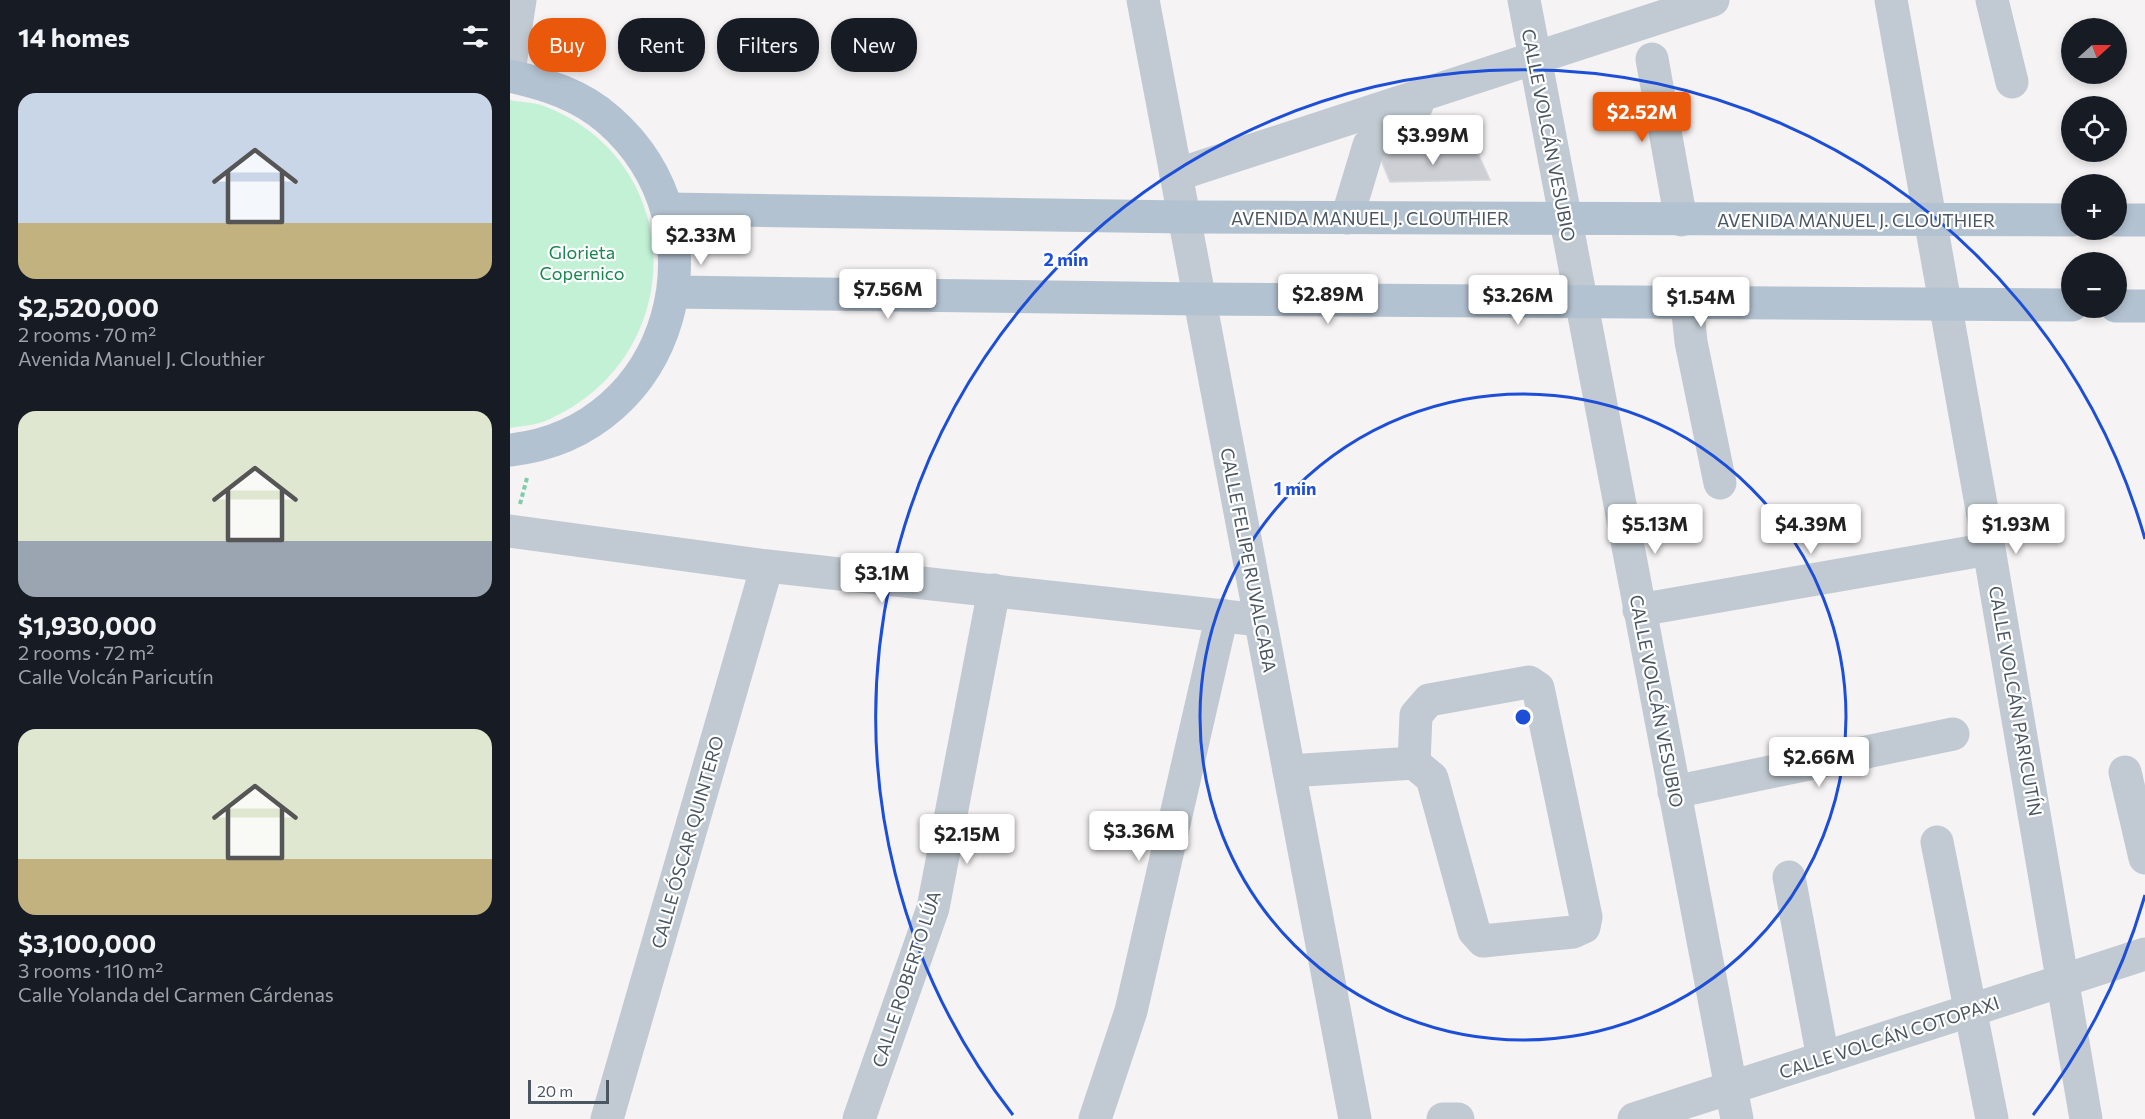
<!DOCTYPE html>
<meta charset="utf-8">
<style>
:root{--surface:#171b24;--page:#20242c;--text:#f1f3f6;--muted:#9ea1a6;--accent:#ea580c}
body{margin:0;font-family:Commissioner,sans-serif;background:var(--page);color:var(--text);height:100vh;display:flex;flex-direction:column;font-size:22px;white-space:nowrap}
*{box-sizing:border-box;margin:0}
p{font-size:20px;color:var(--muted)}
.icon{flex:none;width:33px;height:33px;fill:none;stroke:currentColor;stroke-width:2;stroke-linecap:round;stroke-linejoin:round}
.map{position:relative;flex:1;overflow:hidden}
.details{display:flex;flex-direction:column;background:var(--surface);width:510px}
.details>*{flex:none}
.top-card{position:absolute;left:18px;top:18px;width:570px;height:54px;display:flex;gap:12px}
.needle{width:39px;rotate:69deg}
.tools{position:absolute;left:1551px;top:18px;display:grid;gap:12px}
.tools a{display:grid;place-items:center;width:66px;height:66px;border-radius:50%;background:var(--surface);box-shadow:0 3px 9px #0003;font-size:30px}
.scale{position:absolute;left:18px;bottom:15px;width:81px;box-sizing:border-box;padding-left:6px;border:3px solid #4a5661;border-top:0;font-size:16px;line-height:21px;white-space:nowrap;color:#4a5661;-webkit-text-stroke:4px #fff;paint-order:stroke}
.price{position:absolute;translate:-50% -51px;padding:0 14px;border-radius:6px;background:#fff;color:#222;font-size:20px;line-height:39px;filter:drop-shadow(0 2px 3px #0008)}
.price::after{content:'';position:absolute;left:50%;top:36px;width:18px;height:14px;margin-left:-9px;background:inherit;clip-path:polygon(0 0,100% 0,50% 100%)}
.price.active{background:var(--accent);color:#fff}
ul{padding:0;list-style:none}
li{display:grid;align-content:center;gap:12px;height:318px;padding:0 18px}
li span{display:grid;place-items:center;height:186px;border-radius:18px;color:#555}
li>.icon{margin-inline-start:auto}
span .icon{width:108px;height:108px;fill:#fffc;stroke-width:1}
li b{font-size:26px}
h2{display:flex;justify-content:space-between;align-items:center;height:72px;padding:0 18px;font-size:26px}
.chip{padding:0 21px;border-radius:24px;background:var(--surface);box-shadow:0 3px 9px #0003;font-size:21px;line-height:54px}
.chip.active{background:var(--accent);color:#fff}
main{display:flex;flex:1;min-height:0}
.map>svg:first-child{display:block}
.green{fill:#c3f1d5}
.building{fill:#cdcfd5;stroke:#d7d9de;stroke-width:1.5}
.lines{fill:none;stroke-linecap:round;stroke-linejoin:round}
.path{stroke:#7ad0a6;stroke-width:4;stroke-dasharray:4.5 3;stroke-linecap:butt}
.minor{stroke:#c1cad2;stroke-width:33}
.major{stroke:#b3c2d1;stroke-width:33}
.ring{fill:none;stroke:#1d4ed8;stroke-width:3}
.labels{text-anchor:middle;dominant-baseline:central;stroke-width:4.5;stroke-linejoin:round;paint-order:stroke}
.street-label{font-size:18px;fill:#4a5661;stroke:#fff}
.park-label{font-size:18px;fill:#17864f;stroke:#fff}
.centre{fill:#1d4ed8;stroke:#fff;stroke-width:3}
.ring-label{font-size:18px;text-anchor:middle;font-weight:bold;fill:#1d4ed8;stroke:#fff;stroke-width:4.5;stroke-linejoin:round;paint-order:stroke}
</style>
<main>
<section class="details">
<h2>14 homes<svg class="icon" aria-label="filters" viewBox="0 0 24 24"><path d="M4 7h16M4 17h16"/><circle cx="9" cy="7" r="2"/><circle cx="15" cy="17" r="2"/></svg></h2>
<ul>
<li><span style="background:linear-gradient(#c9d6e8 70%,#c2b280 0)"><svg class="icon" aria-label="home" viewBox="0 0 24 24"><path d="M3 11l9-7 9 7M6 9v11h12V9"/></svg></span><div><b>$2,520,000</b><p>2 rooms · 70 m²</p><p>Avenida Manuel J. Clouthier</p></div></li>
<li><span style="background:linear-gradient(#dfe7d0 70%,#9aa5b1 0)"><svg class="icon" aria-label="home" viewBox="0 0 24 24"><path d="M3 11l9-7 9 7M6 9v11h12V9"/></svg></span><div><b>$1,930,000</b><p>2 rooms · 72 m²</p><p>Calle Volcán Paricutín</p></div></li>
<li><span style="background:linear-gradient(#dfe7d0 70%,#c2b280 0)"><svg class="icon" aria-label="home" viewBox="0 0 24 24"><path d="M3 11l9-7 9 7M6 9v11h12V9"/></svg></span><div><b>$3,100,000</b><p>3 rooms · 110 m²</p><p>Calle Yolanda del Carmen Cárdenas</p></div></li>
</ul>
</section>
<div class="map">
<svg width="1635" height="1119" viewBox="0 0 1635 1119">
<rect width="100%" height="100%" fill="#f5f3f3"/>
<path class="green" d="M0,100C10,102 22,102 31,105C178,158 181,355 40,419C28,425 13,426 0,428Z"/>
<polygon class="building" points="867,150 967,151 980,180 880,182"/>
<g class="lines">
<polyline class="path" points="10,504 17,478"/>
<g class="minor">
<polyline points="633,0 845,1119"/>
<polyline points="1014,0 1227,1119"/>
<polyline points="1381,0 1479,549 1576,1119"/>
<polyline points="1482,0 1502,82"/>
<polyline points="1142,59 1171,220"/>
<polyline points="0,65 10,0"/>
<polyline points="666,175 1203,0"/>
<polyline points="837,218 859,145 907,105"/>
<polyline points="1177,302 1181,342 1210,483"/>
<polyline points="0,531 257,566 750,620"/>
<polyline points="1129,610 1479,549"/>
<polyline points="779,771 904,763 922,778 964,931 973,941 1063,932 1074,927 1076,917 1028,688 1019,682 919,700 906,715 904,763"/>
<polyline points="1615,772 1635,858"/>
<polyline points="1164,792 1443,734"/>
<polyline points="1427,842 1482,1119"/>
<polyline points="1279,877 1313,1058"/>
<polyline points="97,1119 257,566"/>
<polyline points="349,1119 423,908 484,590"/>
<polyline points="585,1119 621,1011 712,615"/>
<polyline points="933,1119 948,1119"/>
<polyline points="1124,1119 1635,954"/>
</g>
<g class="major">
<path d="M0,76C36,84 71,95 99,120C220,226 165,432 0,450"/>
<polyline points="158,209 674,217 1562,220"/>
<polyline points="1606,220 1635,220"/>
<polyline points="164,292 689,299 1562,305"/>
<polyline points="1606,306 1635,306"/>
</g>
</g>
<g class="ring">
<circle cx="1013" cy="717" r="323"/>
<path d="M1635 895A647 647 0 0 1 1523 1115M503 1115A647 647 0 1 1 1635 539"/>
</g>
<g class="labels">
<g class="street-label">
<text transform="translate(1039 135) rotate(79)">CALLE VOLCÁN VESUBIO</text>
<text x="860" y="218">AVENIDA MANUEL J. CLOUTHIER</text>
<text x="1346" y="220">AVENIDA MANUEL J. CLOUTHIER</text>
<text transform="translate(739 560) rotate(79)">CALLE FELIPE RUVALCABA</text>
<text transform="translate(1147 701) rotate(79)">CALLE VOLCÁN VESUBIO</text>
<text transform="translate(1506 701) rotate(80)">CALLE VOLCÁN PARICUTÍN</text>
<text transform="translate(177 842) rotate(-74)">CALLE ÓSCAR QUINTERO</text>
<text transform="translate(396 979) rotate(-72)">CALLE ROBERTO LÚA</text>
<text transform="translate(1379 1037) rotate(-18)">CALLE VOLCÁN COTOPAXI</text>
</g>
<g class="park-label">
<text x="72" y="252">Glorieta<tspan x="72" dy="21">Copernico</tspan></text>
</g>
</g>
<circle cx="1013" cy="717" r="9" class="centre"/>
<g class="ring-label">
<text x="556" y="266">2 min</text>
<text x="785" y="495">1 min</text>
</g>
</svg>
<div class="tools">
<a><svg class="needle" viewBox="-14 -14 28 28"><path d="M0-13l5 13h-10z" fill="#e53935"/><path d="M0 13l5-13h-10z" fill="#9ea1a6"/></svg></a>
<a><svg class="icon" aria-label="locate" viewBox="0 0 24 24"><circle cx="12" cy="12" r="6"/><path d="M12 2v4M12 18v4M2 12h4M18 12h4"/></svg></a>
<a>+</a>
<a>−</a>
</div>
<div class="scale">20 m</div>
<b class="price active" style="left:1132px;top:143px">$2.52M</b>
<b class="price" style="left:923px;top:166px">$3.99M</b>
<b class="price" style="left:191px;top:266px">$2.33M</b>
<b class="price" style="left:378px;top:320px">$7.56M</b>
<b class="price" style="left:818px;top:325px">$2.89M</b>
<b class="price" style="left:1008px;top:326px">$3.26M</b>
<b class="price" style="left:1191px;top:328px">$1.54M</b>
<b class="price" style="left:1145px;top:555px">$5.13M</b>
<b class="price" style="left:1301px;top:555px">$4.39M</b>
<b class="price" style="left:1506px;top:555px">$1.93M</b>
<b class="price" style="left:372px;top:604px">$3.1M</b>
<b class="price" style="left:1309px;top:788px">$2.66M</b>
<b class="price" style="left:629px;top:862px">$3.36M</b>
<b class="price" style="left:457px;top:865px">$2.15M</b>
<div class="top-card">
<a class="chip active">Buy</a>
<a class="chip">Rent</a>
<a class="chip">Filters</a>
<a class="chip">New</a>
</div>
</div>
</main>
